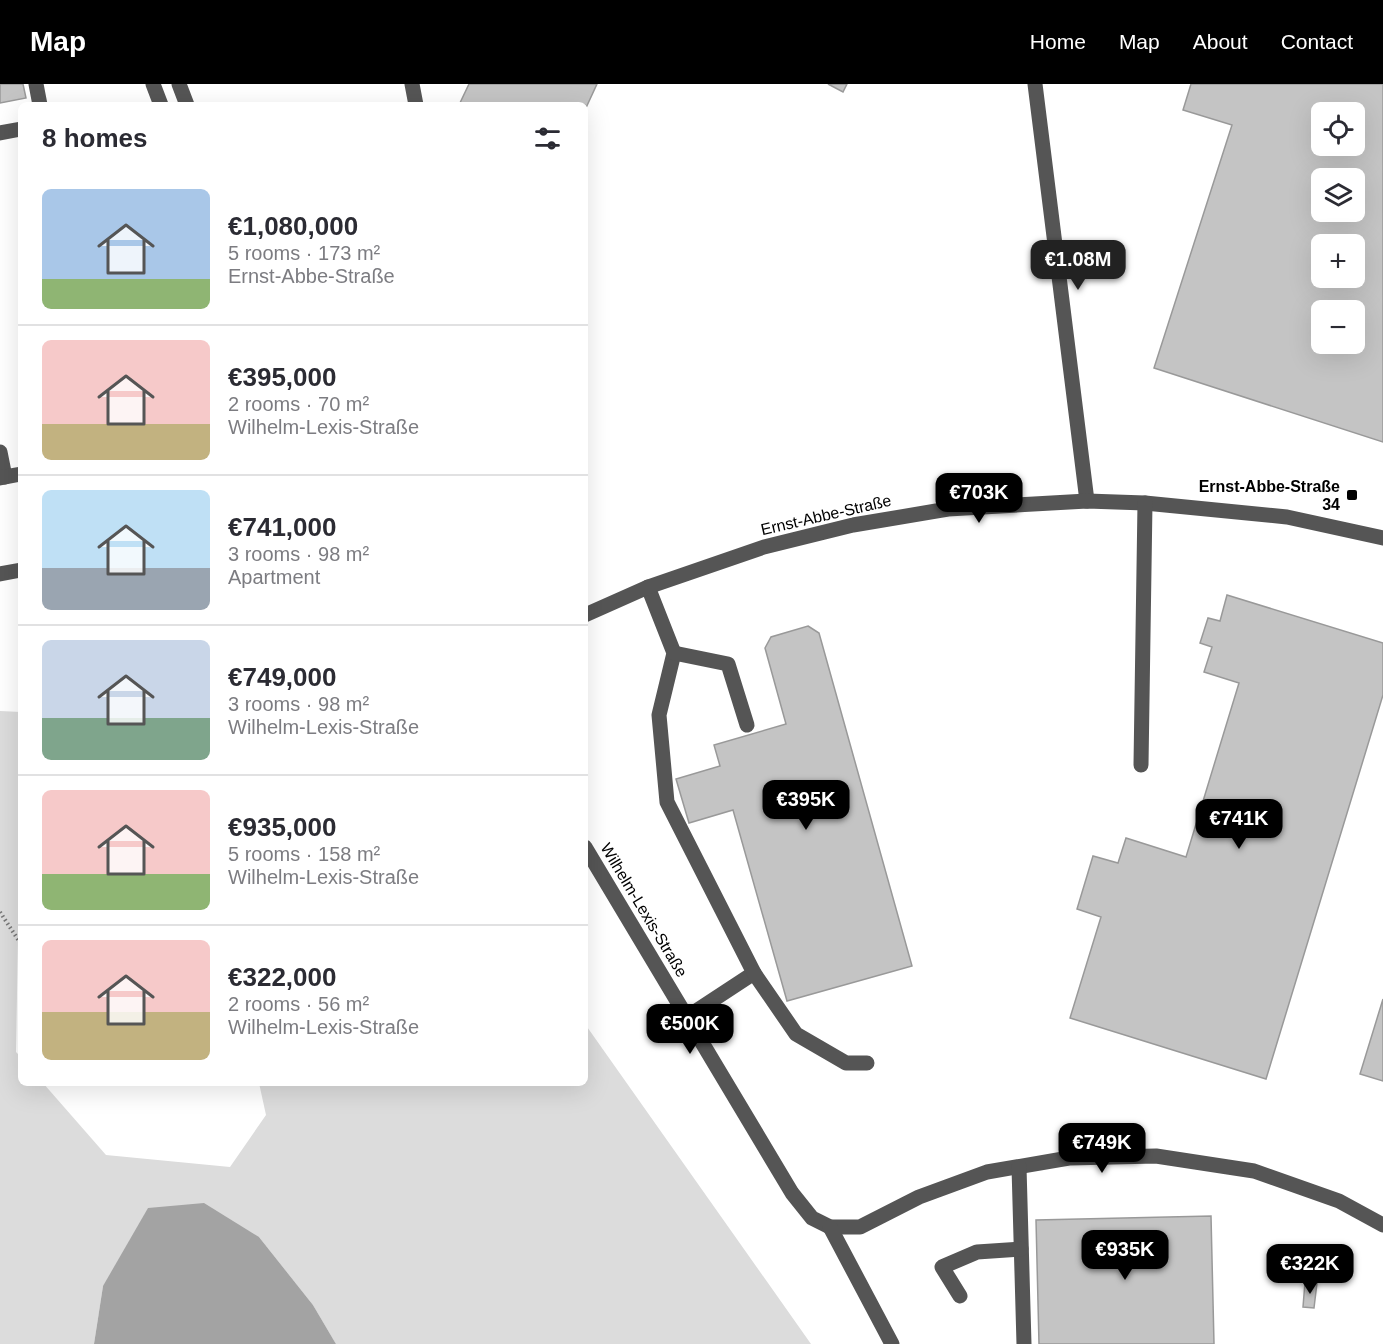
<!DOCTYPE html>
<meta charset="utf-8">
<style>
:root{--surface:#fff;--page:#f2f2f3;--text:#2b2b33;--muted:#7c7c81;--line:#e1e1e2;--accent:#000}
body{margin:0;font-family:Arial,sans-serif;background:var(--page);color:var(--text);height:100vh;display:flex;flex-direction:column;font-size:22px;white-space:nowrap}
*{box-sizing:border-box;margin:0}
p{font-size:20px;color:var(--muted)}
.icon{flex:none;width:33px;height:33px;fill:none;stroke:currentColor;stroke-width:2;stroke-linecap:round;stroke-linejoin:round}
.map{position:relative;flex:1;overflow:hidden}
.sheet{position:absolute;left:18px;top:18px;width:570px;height:984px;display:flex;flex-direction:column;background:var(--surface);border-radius:9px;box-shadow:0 6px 24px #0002}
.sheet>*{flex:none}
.tools{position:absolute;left:1311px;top:18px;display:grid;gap:12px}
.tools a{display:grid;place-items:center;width:54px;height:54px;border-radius:9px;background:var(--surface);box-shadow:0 6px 24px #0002;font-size:30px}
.price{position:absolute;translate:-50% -51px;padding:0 14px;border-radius:12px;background:var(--accent);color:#fff;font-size:20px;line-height:39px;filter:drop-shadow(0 2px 3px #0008)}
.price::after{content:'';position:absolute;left:50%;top:36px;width:18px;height:14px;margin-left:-9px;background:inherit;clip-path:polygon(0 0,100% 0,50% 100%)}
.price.current{background:#222;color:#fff}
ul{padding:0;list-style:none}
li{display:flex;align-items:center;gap:18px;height:150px;padding:0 24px}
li+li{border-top:2px solid var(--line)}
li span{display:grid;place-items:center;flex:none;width:168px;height:120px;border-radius:9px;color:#555}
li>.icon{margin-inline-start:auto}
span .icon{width:72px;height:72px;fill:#fffc;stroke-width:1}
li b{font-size:26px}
h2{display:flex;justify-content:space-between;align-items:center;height:72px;padding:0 24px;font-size:26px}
header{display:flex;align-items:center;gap:36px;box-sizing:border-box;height:84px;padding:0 30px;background:var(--accent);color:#fff}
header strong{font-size:28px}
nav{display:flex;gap:33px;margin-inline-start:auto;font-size:21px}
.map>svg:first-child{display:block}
.green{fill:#dcdcdc}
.water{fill:#a3a3a3}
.building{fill:#c4c4c4;stroke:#999;stroke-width:1.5;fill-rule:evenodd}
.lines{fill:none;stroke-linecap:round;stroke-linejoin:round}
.path{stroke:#777;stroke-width:4;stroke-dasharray:1.5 3;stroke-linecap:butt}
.minor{stroke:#555;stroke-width:15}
.poi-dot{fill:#000;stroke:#fff;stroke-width:2}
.labels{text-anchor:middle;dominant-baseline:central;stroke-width:4.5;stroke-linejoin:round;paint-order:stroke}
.poi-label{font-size:16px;font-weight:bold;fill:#000;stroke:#fff;text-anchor:end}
.street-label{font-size:16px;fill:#000;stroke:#fff}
</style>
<header>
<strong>Map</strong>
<nav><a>Home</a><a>Map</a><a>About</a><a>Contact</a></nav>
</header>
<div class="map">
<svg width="1383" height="1260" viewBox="0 0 1383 1260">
<rect width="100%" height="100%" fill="#fff"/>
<polygon class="green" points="0,627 21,628 21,851 18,852 16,968 21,973 21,999 43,999 106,1071 230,1083 266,1031 259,999 585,999 585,940 811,1260 336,1260 313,1221 259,1153 103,1202 94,1260 0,1260"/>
<polygon class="water" points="204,1119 259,1153 313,1221 336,1260 94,1260 103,1202 148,1124"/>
<g class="building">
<polygon points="0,0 23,0 26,14 0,19"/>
<polygon points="469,0 597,0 585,26 585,21 459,21"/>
<polygon points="828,0 847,0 843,8"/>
<path d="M1191,0H1383V358L1154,284L1232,41L1183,26ZM1322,28H1354V62H1322ZM1322,94H1354V128H1322ZM1322,160H1354V194H1322ZM1322,226H1354V260H1322Z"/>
<polygon points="1227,511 1383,559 1383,611 1266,995 1070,934 1101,833 1077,825 1093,772 1118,779 1126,754 1186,773 1239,599 1204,588 1212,563 1200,559 1208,534 1220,537"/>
<polygon points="808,542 819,549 912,882 787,917 733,726 689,739 676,695 720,682 714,661 786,640 765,564 771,553"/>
<polygon points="1383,915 1383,997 1360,990"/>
<polygon points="1211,1132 1214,1260 1039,1260 1036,1136"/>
<polygon points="1305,1198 1317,1199 1314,1224 1303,1223"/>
</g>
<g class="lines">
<polyline class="path" points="0,828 21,860"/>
<g class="minor">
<polyline points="36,0 40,21"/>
<polyline points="153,0 161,21"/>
<polyline points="179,0 187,21"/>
<polyline points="412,0 416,21"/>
<polyline points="1035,0 1087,417"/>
<polyline points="0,49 21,45"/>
<polyline points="0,368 5,393"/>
<polyline points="0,394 21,390"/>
<polyline points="0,490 21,486"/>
<polyline points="648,503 674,569 659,631 667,718 754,889 687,933"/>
<polyline points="585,531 648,503 764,463 853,441 948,425 1087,417 1145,419 1287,433 1383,454"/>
<polyline points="674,569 728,580 747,641"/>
<polyline points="1141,681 1145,419"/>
<polyline points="585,763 792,1109 812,1134 830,1143 860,1143 919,1113 987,1088 1069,1074 1156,1072 1254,1087 1339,1117 1383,1141"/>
<polyline points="754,889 796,950 846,979 867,979"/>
<polyline points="1019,1083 1024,1260"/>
<polyline points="830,1143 892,1260"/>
<polyline points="960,1212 942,1183 977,1168 1021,1165"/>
</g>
</g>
<rect class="poi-dot" x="1346" y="405" width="12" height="12" rx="3"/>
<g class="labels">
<g class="poi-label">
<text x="1340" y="402">Ernst-Abbe-Straße<tspan x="1340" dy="18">34</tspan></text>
</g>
<g class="street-label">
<text transform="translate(826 431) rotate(-13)">Ernst-Abbe-Straße</text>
<text transform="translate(644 826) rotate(59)">Wilhelm-Lexis-Straße</text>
</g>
</g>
</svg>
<div class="tools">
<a><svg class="icon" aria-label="locate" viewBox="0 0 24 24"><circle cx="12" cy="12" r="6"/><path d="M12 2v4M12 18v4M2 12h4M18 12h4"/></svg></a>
<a><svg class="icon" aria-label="layers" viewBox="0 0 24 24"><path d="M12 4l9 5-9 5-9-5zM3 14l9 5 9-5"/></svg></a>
<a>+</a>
<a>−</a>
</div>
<b class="price current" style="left:1078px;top:207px">€1.08M</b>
<b class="price" style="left:979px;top:440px">€703K</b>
<b class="price" style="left:806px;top:747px">€395K</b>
<b class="price" style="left:1239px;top:766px">€741K</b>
<b class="price" style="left:690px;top:971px">€500K</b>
<b class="price" style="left:1102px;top:1090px">€749K</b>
<b class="price" style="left:1125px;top:1197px">€935K</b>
<b class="price" style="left:1310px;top:1211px">€322K</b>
<section class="sheet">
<h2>8 homes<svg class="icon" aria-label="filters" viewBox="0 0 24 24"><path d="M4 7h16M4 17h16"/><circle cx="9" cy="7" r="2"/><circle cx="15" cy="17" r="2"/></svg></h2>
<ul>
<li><span style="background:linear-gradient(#a9c7e8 75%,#8fb573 0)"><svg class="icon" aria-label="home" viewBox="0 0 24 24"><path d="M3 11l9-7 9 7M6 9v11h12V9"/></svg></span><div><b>€1,080,000</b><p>5 rooms · 173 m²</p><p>Ernst-Abbe-Straße</p></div></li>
<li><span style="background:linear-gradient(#f6c9c9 70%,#c2b280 0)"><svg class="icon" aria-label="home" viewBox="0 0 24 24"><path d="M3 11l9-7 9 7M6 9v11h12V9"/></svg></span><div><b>€395,000</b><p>2 rooms · 70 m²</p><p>Wilhelm-Lexis-Straße</p></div></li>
<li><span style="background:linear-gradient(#bfe0f5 65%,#9aa5b1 0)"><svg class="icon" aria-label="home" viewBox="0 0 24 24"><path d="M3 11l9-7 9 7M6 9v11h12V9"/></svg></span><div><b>€741,000</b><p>3 rooms · 98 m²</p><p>Apartment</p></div></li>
<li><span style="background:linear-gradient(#c9d6e8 65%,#7fa58c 0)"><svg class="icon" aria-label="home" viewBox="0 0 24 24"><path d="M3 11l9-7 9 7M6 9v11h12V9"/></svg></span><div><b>€749,000</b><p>3 rooms · 98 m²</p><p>Wilhelm-Lexis-Straße</p></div></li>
<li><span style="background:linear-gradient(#f6c9c9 70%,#8fb573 0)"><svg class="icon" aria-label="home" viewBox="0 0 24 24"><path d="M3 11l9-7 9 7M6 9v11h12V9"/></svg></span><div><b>€935,000</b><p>5 rooms · 158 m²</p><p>Wilhelm-Lexis-Straße</p></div></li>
<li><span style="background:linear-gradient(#f6c9c9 60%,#c2b280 0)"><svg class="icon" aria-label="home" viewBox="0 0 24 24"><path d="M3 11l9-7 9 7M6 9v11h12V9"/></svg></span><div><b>€322,000</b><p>2 rooms · 56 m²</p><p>Wilhelm-Lexis-Straße</p></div></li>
</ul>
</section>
</div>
